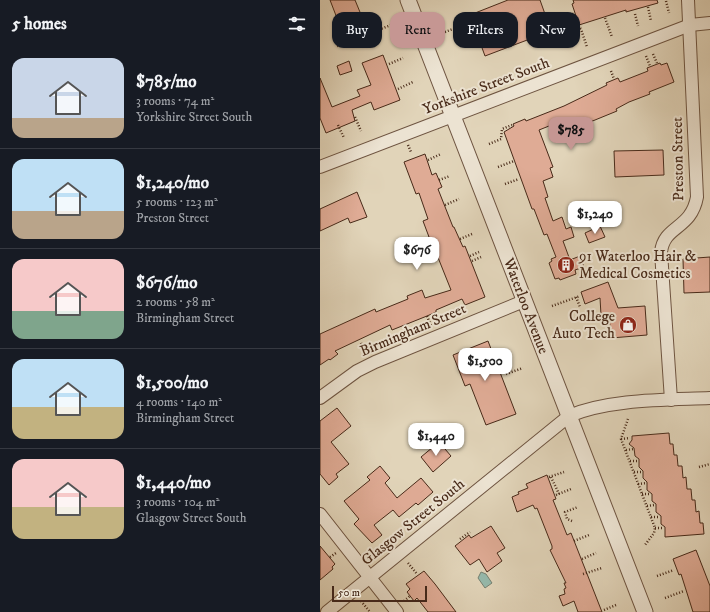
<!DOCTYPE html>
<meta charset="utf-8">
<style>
:root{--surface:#171b24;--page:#20242c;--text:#f1f3f6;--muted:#9ea1a6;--line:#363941;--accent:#c59692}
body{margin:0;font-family:"IM FELL DW Pica",serif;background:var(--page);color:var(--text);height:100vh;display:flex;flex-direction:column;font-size:15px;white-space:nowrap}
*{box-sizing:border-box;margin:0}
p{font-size:13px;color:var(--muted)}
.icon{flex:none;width:22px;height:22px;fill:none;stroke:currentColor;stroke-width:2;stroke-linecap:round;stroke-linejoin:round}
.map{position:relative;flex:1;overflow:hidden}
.details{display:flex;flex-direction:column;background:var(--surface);width:320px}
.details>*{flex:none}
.hud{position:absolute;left:12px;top:12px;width:318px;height:36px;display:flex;gap:8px}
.scale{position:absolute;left:12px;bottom:10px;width:95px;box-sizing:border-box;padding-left:4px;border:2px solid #482a19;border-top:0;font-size:11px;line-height:14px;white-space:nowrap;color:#482a19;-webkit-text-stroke:3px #ece3d2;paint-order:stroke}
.price{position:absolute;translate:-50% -34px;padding:0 9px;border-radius:8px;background:#fff;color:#222;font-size:13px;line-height:26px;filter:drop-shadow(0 1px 2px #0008)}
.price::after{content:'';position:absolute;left:50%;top:24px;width:12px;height:9px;margin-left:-6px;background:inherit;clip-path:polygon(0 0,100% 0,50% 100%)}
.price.selected{background:var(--accent);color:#111}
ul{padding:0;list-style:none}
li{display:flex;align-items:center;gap:12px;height:100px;padding:0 12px}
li+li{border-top:1px solid var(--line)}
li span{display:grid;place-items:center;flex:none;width:112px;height:80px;border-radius:12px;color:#555}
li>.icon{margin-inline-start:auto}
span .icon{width:48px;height:48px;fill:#fffc;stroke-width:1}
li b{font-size:17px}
h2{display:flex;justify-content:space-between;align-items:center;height:48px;padding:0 12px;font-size:17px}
.tag{padding:0 14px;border-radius:12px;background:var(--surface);box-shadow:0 1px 3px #0004;font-size:14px;line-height:36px}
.tag.selected{background:var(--accent);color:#111}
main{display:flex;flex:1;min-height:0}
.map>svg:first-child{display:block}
.water{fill:#95b9ab;stroke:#768071}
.building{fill:#dfab95;stroke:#482a19}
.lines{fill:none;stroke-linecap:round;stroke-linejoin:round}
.minor-casing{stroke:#6e5441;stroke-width:14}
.tertiary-casing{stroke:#6e5441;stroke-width:17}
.path{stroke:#482a19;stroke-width:2.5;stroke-dasharray:1 2;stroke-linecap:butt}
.minor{stroke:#ece3d2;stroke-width:12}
.tertiary{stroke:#ece3d2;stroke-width:15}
.labels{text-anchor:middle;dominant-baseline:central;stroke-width:4;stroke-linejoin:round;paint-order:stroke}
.street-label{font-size:15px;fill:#482a19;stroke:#ece3d2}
.poi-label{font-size:15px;fill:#482a19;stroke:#ece3d2;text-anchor:start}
</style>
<main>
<section class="details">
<h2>5 homes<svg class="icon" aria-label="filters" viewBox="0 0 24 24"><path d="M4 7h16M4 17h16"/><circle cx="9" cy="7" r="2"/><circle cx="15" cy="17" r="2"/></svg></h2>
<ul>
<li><span style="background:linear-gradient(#c9d6e8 75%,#b9a48a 0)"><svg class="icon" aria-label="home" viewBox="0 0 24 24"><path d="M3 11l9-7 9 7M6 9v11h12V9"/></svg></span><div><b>$785/mo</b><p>3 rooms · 74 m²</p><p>Yorkshire Street South</p></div></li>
<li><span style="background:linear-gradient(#bfe0f5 65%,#b9a48a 0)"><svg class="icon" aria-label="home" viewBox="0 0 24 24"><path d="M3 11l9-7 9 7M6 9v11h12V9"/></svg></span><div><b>$1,240/mo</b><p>5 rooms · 123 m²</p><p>Preston Street</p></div></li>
<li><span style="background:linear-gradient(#f6c9c9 65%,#7fa58c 0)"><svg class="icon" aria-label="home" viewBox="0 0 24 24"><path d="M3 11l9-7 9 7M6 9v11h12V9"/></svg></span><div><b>$676/mo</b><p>2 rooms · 58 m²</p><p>Birmingham Street</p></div></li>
<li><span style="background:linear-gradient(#bfe0f5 60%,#c2b280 0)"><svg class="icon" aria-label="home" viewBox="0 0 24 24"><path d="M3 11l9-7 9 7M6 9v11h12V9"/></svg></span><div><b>$1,500/mo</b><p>4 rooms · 140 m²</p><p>Birmingham Street</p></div></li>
<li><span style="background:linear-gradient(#f6c9c9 60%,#c2b280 0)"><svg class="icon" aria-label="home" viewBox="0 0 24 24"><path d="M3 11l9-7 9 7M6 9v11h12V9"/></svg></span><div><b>$1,440/mo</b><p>3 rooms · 104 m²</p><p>Glasgow Street South</p></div></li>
</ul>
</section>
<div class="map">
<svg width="390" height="612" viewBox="0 0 390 612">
<rect width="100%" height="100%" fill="#e1d4b9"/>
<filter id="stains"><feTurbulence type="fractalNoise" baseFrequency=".005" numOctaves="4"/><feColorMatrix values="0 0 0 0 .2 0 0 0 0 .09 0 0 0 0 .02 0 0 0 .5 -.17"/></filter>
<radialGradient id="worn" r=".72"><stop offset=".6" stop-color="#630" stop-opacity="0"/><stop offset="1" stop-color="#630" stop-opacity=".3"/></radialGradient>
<polygon class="water" points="161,572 166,574 172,583 165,588 158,578"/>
<g class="building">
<polygon points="10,0 35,0 42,17 20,26"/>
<polygon points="188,0 220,0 231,31 165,56 150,15"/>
<polygon points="253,0 337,0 338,3 306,12 306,10 259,25 252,4 254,3"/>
<polygon points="63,55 80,100 54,110 51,102 32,110 35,121 6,133 0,118 0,78 12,107 40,96 37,90 51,85 42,63"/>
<polygon points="29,61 32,71 20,75 17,66"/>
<polygon points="340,63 341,65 347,63 354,82 329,92 330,94 309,102 296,109 297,111 253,129 249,118 219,130 233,167 230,168 233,177 223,181 228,197 225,198 233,221 242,217 246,229 251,227 254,237 243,241 250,260 260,256 264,267 255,270 256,274 240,280 239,278 235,279 229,263 232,261 231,259 236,257 227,234 224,235 214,209 212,209 184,132 194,126 193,124 205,119 206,121 244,106 287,85 286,83 298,78 300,82 328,71 327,68"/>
<polygon points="343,150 344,175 295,177 294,151"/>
<polygon points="105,154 112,175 116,173 122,187 118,189 133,227 134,227 143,247 145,246 165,297 145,305 142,299 116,310 116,312 107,316 72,330 70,325 15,351 18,354 10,360 9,359 0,365 0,334 55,309 56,312 88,299 87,296 102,290 105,298 131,290 115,250 106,254 100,241 109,237 103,221 108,219 99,193 96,194 84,162"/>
<polygon points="37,192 47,217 30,223 28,218 0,231 0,209"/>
<polygon points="280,226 285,237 269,243 265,233"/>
<polygon points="390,257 390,292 364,293 363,259"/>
<polygon points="288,282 298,308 325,306 327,335 291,338 289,315 281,315 280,298 265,304 261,292"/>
<polygon points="168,341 196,414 166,425 150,384 145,386 133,355"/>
<polygon points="17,408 31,426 11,442 29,464 16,474 18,477 9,485 0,474 0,421"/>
<polygon points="349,433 350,444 353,444 354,455 357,455 358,466 362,466 363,478 366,477 367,489 371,489 372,500 375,500 376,512 379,511 380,523 383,523 384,534 345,537 345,527 341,524 341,516 336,512 336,504 332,501 332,494 327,490 327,482 323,478 323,471 319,467 319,459 315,456 314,448 309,444 312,440 312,436"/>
<polygon points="119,442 131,456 113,472 101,457"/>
<polygon points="60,466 70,478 65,483 77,498 101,478 113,492 98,505 96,503 79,517 73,510 54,525 62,535 52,543 34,524 39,519 24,501 50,480 47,477"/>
<polygon points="227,475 236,499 233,500 247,535 251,533 282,612 258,612 254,601 243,606 239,596 245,594 244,589 246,588 244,583 246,583 230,550 232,549 232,546 217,508 215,509 213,505 197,512 192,497 199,494 198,492 208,488 206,484"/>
<polygon points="171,526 185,548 177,553 182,561 167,572 159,559 150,565 135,546 149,535 151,538"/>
<polygon points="0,546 15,564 12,567 13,569 0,580"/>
<polygon points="376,550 390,586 390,612 373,612 361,574 359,575 353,559"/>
<polygon points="104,571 115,584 136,612 108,612 97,598 94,601 87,592 90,589 86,584"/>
</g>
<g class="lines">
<defs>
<g id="minor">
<polyline points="0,167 370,25 390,23"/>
<polyline points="0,398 37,371 55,362 204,301"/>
<path d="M351,400L341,252C344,225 371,230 377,197L368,0"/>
<polyline points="0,514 77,612"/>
<path d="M7,612L249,416C289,399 346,400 390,398"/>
</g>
<polyline id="tertiary" points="88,0 325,612"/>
</defs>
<use href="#minor" class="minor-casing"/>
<use href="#tertiary" class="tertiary-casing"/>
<g class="path">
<polyline points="346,1 349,13"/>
<polyline points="328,7 331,21"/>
<polyline points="252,13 256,25 261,29 267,47"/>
<polyline points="315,14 318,26"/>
<polyline points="285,18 292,37"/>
<polyline points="125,32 151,22"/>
<polyline points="17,46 71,25"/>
<polyline points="333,54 337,63"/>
<polyline points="326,56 330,66"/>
<polyline points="69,64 83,58"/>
<polyline points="291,71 294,79"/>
<polyline points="78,89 93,82"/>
<polyline points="35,117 41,131"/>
<polyline points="18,125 24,138"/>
<polyline points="169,144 181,139 182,129 192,125"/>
<polyline points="88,145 91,152"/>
<polyline points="108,160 121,154"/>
<polyline points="178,167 194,161"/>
<polyline points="119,180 130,176"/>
<polyline points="185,184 199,179"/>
<polyline points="125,205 139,199"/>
<polyline points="140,239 152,234"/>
<polyline points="150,256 159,252"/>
<polyline points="152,261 161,257"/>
<polyline points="256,297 260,307"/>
<polyline points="232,306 260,296"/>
<polyline points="107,316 111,326"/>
<polyline points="41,343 45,353"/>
<polyline points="186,374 203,368"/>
<polyline points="308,419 301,439 335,528 334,533 325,545"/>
<polyline points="301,439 310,438"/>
<polyline points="306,450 314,449"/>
<polyline points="310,461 318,461"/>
<polyline points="379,467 390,464"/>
<polyline points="314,472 322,472"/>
<polyline points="229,477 244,472"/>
<polyline points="231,477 239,494"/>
<polyline points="318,484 327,483"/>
<polyline points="322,494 331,494"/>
<polyline points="236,495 251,489"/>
<polyline points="327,506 334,505"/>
<polyline points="331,517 340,517"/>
<polyline points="252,521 247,519 245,512 258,507"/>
<polyline points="335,528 344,528"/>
<polyline points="140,539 150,532"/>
<polyline points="254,541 269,535"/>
<polyline points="10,557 16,553"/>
<polyline points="262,559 276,553"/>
<polyline points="88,563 97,574"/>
<polyline points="263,574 282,568"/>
<polyline points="337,576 354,570"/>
<polyline points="345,598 364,591"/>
<polyline points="41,601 50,612"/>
<polyline points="84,601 90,596"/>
<polyline points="284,610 296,605"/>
</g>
<use href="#minor" class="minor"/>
<use href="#tertiary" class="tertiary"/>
</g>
<defs>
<symbol id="building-disc" viewBox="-11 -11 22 22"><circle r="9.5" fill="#8f2418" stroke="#ece3d2"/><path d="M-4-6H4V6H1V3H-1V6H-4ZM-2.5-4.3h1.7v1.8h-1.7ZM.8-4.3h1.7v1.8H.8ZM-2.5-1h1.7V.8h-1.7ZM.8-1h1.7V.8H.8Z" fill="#fff"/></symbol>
<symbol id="shop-disc" viewBox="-11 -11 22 22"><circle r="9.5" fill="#8f2418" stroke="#ece3d2"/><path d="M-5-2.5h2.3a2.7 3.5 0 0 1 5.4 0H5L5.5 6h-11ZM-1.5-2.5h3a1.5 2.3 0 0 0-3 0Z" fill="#fff"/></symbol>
</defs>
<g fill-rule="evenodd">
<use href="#building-disc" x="236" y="255" width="20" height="20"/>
<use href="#shop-disc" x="298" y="315" width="20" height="20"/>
</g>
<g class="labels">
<g class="street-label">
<text transform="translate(166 86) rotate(-21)">Yorkshire Street South</text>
<text transform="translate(358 159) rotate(-91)">Preston Street</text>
<text transform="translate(206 306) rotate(69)">Waterloo Avenue</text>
<text transform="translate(93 330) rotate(-23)">Birmingham Street</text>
<text transform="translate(93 522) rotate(-39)">Glasgow Street South</text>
</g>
<g class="poi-label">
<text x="259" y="256">91 Waterloo Hair &amp;<tspan x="259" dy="17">Medical Cosmetics</tspan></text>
<text x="295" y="316" text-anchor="end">College<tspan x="295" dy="17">Auto Tech</tspan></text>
</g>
</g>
<rect width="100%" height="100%" filter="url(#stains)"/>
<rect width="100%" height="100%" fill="url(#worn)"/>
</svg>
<div class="scale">50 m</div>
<b class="price selected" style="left:251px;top:151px">$785</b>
<b class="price" style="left:275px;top:235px">$1,240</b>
<b class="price" style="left:97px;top:271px">$676</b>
<b class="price" style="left:165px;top:382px">$1,500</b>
<b class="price" style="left:116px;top:457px">$1,440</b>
<div class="hud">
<a class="tag">Buy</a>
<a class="tag selected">Rent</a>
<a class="tag">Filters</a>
<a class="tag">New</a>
</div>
</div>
</main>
